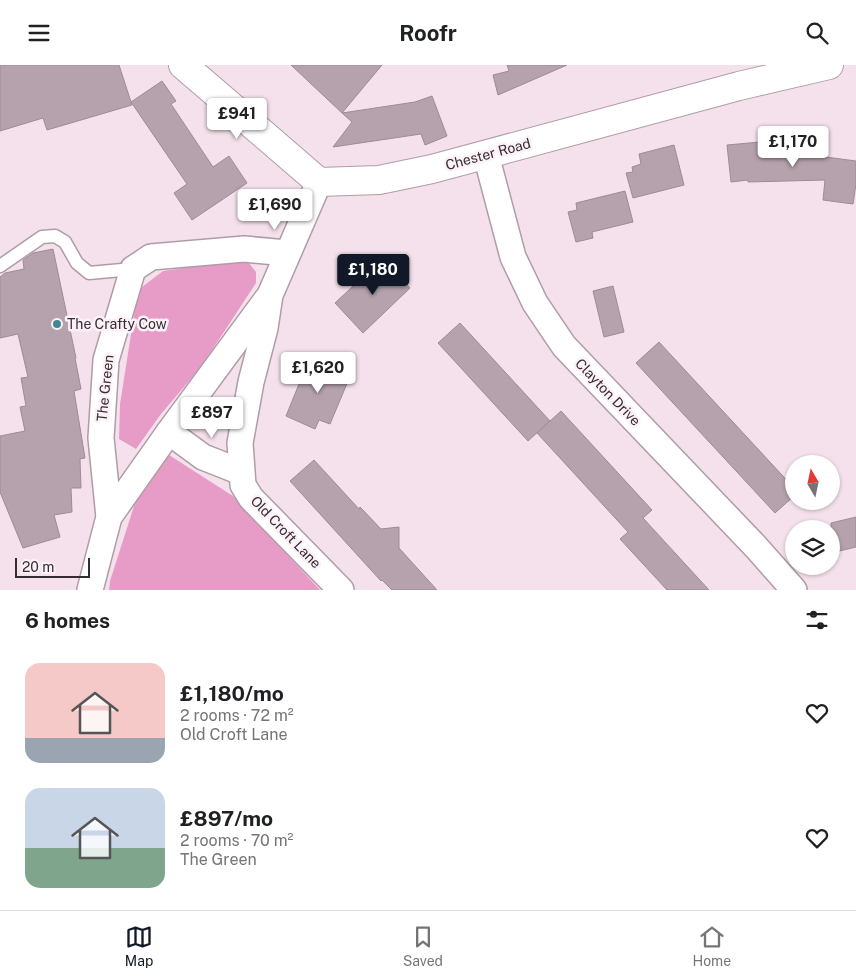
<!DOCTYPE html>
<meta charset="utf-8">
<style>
:root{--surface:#fff;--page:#f6f6f6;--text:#202124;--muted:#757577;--line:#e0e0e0;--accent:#111827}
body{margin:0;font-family:"Public Sans",sans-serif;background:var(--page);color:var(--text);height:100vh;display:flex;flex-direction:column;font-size:19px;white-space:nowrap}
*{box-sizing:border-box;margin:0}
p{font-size:16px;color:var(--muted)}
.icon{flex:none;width:28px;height:28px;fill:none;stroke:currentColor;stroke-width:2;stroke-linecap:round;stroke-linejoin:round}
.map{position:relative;height:525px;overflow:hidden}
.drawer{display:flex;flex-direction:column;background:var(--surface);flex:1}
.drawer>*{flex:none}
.needle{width:32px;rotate:351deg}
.tools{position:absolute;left:785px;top:390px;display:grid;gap:10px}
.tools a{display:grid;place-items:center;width:55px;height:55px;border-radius:50%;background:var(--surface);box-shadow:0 1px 4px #0004;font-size:25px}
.scale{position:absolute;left:15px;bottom:12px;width:75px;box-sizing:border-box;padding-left:5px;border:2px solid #352d31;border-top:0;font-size:14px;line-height:18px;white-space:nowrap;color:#352d31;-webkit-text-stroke:4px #fdf1f8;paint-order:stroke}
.price{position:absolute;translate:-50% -42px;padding:0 11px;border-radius:5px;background:#fff;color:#222;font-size:16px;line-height:32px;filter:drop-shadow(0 1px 2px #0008)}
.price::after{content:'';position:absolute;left:50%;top:30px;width:15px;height:11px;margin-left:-8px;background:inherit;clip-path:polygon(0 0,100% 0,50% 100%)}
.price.current{background:var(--accent);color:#fff}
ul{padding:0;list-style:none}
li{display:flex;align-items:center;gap:15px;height:125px;padding:0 25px}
li span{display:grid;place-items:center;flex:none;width:140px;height:100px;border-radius:15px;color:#555}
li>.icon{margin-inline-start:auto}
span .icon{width:60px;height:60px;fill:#fffc;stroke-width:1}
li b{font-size:21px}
h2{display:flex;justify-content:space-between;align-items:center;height:60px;padding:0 25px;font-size:21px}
header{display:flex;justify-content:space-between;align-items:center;height:65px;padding:0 25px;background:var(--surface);font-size:22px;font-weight:700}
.dock{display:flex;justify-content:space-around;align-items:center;height:70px;border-top:1px solid var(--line);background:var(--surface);font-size:14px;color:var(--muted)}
.dock a{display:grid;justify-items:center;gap:2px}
.dock .current{color:var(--accent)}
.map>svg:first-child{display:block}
.green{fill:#e79cc8}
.building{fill:#b5a2ac;stroke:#9d8b95}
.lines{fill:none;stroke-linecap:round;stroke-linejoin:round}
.service-casing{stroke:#af9ca6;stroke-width:15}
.minor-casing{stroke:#af9ca6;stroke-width:28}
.secondary-casing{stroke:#af9ca6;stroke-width:30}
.service{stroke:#fff;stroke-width:12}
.minor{stroke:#fff;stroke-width:25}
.secondary{stroke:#fff;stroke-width:28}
.poi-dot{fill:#428893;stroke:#fdf1f8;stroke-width:2}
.labels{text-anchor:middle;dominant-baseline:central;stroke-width:5;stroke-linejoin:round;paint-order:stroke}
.street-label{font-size:14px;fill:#352d31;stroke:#fdf1f8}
.poi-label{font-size:14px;fill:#352d31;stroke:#fdf1f8;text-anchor:start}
</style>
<header><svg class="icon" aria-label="menu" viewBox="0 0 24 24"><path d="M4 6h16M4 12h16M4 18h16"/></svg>Roofr<svg class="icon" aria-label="search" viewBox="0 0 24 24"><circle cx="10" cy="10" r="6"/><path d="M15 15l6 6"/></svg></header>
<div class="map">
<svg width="856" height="525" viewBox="0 0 856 525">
<rect width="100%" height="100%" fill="#f5e1ec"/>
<g class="green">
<polygon points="233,196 249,198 256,207 256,218 201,302 161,349 136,384 119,374 120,339 138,225 163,206"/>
<polygon points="169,390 233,431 320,525 109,525 110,516 135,438"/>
</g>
<g class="building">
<polygon points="0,0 119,0 132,40 47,65 43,53 0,66"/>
<polygon points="291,0 382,0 342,48"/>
<polygon points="507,0 567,0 498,30 493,10 509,6"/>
<polygon points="162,16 176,36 171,39 213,102 229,91 247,118 192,155 174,128 187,119 131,37"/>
<polygon points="432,31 447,71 425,80 421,69 333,82 352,57 342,48 415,37"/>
<polygon points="760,77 760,80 818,79 818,91 856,96 856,119 853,139 823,135 825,115 748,117 748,115 731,117 727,80"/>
<polygon points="674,80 684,120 633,133 626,108 633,107 632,102 641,99 639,89"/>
<polygon points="625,126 633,157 592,167 593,173 576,177 568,147 577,145 576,138"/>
<polygon points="53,184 76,293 75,293 81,324 74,326 85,393 80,394 81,423 71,423 72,447 54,450 60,472 23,483 0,427 0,371 25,366 20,342 26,341 21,313 28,312 18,269 0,273 0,212 5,208 24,204 23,195 33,188"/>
<polygon points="383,193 410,223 363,268 335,238"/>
<polygon points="613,221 624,267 604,272 593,226"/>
<polygon points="460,258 550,356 528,376 438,278"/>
<polygon points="659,277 794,423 794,431 775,448 636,298"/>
<polygon points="310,292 351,309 330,359 319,355 315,364 286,351"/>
<polygon points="561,346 652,445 643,453 709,525 667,525 620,474 628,467 537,368"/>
<polygon points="314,395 359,444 360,442 381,464 399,462 399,483 437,525 392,525 382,515 381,516 290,416"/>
<polygon points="856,452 856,482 831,488 831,458"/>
</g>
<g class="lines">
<defs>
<polyline id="service" points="0,201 42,172 55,171 65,177 77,198 89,208 133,204"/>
<g id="minor">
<polyline points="486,90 513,192 535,238 564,281 756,482 794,525"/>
<polyline points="319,117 270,230 265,263 251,317 240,378 243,420 251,433 341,525"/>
<polyline points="169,367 203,392 241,407"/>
<polyline points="109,452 101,373 106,295 133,204 151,192 244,184 287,188"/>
<polyline points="90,525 109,452 169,367 267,234"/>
</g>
<polyline id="secondary" points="183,0 319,117 379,115 432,104 739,21 829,0"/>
</defs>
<use href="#service" class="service-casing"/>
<use href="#minor" class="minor-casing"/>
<use href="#secondary" class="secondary-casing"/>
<use href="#service" class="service"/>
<use href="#minor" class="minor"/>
<use href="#secondary" class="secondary"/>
</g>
<circle class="poi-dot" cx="57" cy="259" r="5"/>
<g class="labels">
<g class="street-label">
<text transform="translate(488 89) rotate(-15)">Chester Road</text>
<text transform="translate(105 323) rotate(-84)">The Green</text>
<text transform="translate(608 327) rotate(46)">Clayton Drive</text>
<text transform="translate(286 467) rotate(46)">Old Croft Lane</text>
</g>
<g class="poi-label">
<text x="67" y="259">The Crafty Cow</text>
</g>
</g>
</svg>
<div class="tools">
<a><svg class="needle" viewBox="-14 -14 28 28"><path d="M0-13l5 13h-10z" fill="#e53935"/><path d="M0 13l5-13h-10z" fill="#757577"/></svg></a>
<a><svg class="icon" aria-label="layers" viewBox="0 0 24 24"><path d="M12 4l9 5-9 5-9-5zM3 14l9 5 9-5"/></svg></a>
</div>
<div class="scale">20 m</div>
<b class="price" style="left:237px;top:75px">£941</b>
<b class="price" style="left:793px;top:103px">£1,170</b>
<b class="price" style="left:275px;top:166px">£1,690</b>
<b class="price current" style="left:373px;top:231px">£1,180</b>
<b class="price" style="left:318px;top:329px">£1,620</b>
<b class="price" style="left:212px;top:374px">£897</b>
</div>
<section class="drawer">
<h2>6 homes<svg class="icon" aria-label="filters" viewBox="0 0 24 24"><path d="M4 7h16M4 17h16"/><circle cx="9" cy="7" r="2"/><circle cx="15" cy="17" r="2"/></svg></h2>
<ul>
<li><span style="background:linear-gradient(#f6c9c9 75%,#9aa5b1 0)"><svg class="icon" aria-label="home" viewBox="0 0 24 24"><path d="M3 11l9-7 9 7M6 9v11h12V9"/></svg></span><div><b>£1,180/mo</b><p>2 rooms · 72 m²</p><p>Old Croft Lane</p></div><svg class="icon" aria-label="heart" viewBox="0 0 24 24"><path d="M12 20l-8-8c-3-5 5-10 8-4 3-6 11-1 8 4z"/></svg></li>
<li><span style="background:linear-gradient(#c9d6e8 60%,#7fa58c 0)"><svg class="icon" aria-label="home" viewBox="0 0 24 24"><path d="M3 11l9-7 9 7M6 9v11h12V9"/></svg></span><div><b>£897/mo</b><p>2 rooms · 70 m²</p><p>The Green</p></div><svg class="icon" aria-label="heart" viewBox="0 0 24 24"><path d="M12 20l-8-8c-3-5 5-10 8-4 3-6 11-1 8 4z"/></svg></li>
</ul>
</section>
<nav class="dock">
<a class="current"><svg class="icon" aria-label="map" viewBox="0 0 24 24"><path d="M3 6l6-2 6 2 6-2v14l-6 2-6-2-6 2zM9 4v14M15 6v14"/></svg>Map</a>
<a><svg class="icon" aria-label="saved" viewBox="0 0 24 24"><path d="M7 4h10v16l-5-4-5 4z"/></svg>Saved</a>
<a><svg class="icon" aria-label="home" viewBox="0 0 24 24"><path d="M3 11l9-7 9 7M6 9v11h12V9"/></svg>Home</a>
</nav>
